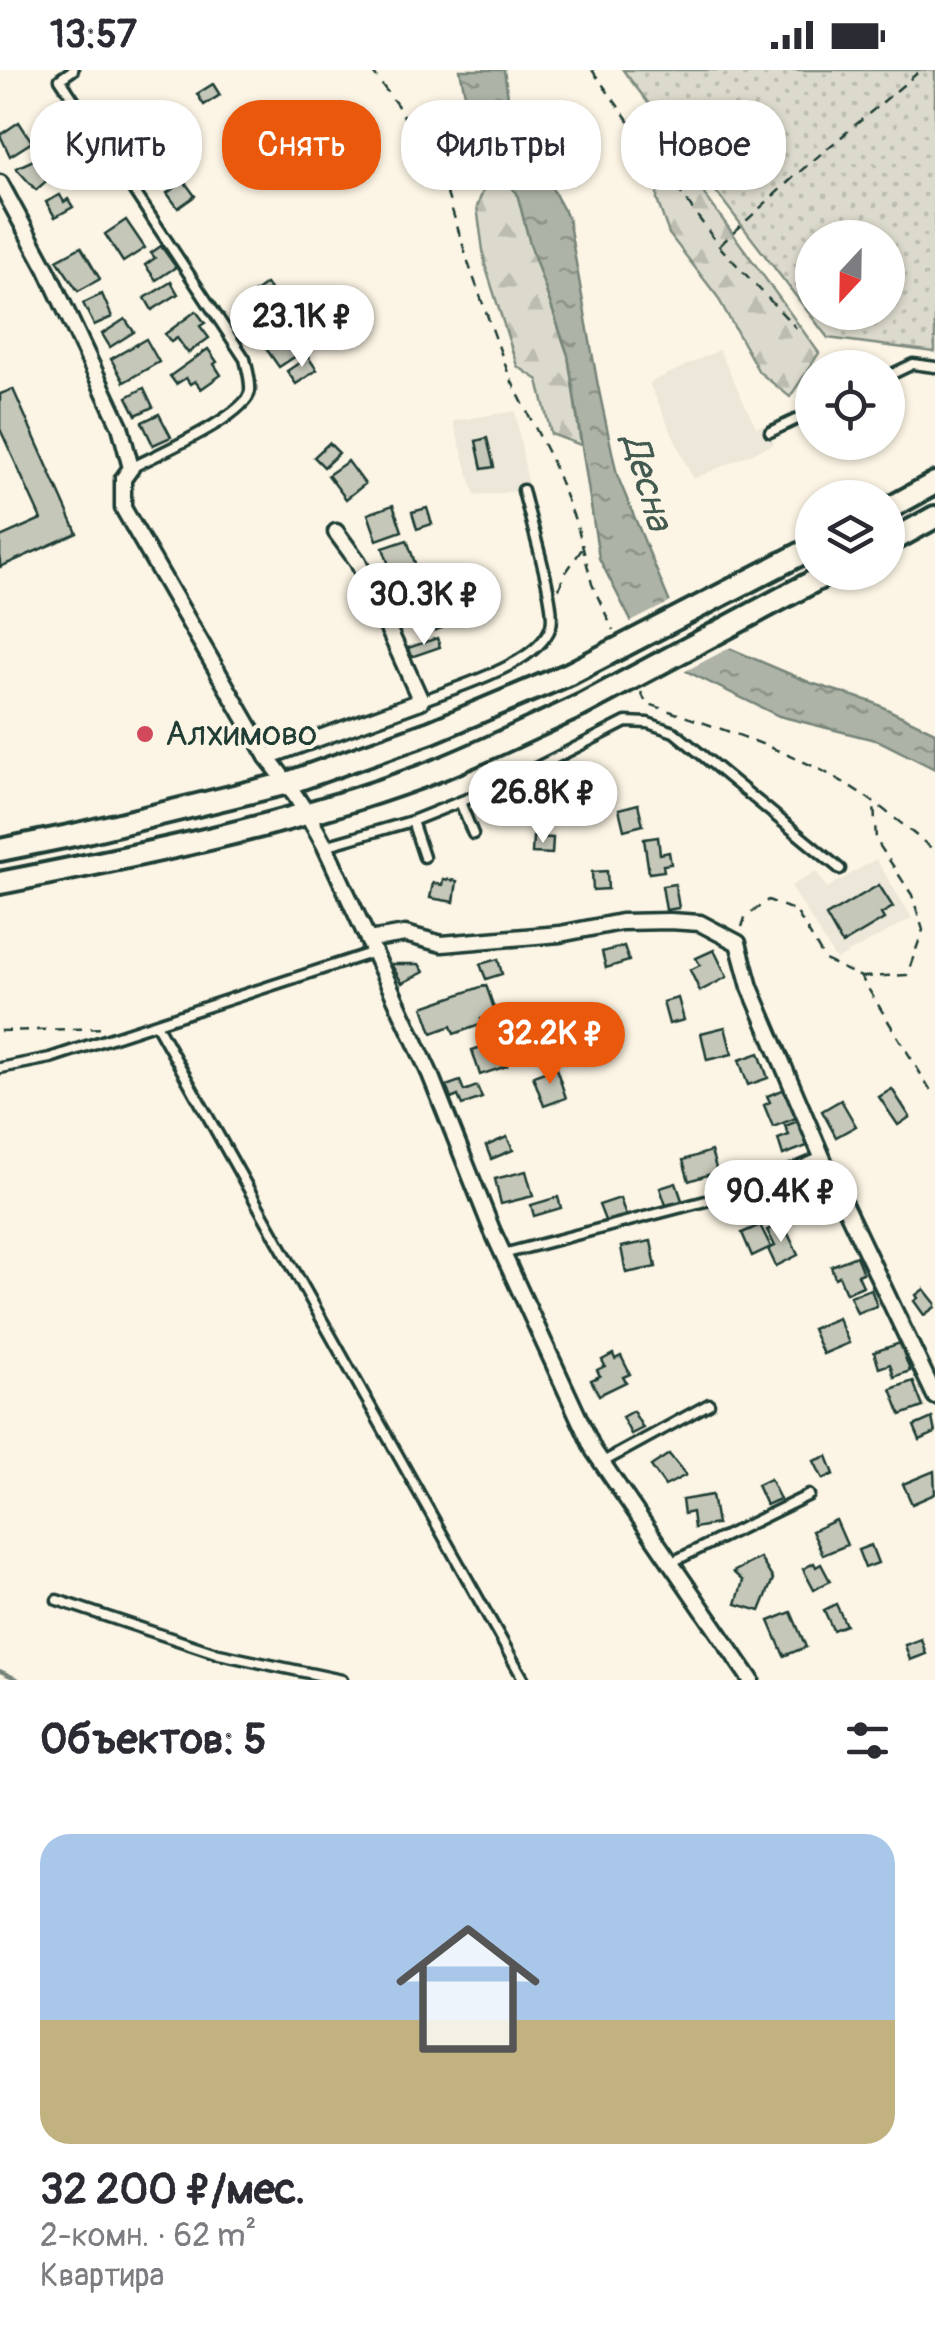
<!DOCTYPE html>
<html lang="ru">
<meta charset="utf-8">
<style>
:root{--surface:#fff;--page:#f7f7f7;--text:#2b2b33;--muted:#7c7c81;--line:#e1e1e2;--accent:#ea580c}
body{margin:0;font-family:Pangolin,sans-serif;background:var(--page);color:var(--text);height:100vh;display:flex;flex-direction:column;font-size:38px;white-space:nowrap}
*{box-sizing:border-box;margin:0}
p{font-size:32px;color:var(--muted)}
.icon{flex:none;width:55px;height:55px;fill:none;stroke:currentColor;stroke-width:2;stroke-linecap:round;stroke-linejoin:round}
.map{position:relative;height:1610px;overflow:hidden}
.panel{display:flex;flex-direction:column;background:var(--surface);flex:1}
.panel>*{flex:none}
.hud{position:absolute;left:30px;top:30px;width:875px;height:90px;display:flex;gap:20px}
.needle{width:65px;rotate:202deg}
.buttons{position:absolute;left:795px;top:150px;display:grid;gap:20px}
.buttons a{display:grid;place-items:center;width:110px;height:110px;border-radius:50%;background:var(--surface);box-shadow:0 2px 8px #0004;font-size:50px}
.price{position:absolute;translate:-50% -85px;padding:0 22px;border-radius:35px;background:#fff;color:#222;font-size:32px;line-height:65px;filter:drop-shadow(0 2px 5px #0008)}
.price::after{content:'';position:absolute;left:50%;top:60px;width:30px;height:22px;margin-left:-15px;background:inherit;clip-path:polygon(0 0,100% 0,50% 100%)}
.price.selected{background:var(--accent);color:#fff}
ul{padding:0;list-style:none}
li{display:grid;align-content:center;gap:20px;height:530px;padding:0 40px}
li+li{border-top:2px solid var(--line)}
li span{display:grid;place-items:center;height:310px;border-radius:30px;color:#555}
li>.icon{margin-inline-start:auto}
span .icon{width:180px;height:180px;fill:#fffc;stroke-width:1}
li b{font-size:42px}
h2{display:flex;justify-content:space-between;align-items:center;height:120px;padding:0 40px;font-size:42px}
.chip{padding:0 35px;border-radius:40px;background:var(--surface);box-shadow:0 2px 8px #0004;font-size:35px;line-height:90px}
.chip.selected{background:var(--accent);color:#fff}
.status{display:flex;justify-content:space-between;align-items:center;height:70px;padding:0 50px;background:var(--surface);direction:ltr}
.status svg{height:28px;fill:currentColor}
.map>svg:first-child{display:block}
.built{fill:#ece7d8}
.grass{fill:url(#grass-dots);stroke:#7e8c80;stroke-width:2.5;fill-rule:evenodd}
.forest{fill:url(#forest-firs);stroke:#7e8c80;stroke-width:2.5}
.water{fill:url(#water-ripples);stroke:#758479;stroke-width:2.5}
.pier{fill:#fcf5e5}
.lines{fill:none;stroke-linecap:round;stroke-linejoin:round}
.stream{stroke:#758479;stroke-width:4}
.building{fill:#c5c7b9;stroke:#1f3d34;stroke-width:2.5}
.service-casing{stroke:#1f3d34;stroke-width:15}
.minor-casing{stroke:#1f3d34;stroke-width:21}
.secondary-casing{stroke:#1f3d34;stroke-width:28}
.path{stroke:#1f3d34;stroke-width:2.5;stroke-dasharray:10 8;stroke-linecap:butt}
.service{stroke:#fcf5e5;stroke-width:8}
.minor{stroke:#fcf5e5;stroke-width:14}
.secondary{stroke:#fcf5e5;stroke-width:20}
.secondary-bridge-casing{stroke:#1f3d34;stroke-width:28;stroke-linecap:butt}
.secondary-bridge{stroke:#fcf5e5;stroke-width:20}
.poi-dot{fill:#d1495b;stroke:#fcf5e5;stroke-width:4}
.labels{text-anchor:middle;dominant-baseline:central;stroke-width:8;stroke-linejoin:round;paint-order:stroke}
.poi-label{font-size:35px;fill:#1f3d34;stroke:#fcf5e5;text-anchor:start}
.water-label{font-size:38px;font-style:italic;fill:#435a51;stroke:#fcf5e5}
</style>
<div class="status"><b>13:57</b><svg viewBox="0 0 49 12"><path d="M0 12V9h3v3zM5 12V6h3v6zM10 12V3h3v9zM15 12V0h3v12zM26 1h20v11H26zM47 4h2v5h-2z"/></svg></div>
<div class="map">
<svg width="935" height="1610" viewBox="0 0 935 1610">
<defs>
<pattern id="grass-dots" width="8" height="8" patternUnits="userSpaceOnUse" patternTransform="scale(2.5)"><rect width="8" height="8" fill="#dcdacc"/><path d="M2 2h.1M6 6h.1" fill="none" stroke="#bcbcb0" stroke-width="1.8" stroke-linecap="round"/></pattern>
<pattern id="forest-firs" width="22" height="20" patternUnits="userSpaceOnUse" patternTransform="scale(2.5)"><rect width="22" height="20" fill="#dcdacc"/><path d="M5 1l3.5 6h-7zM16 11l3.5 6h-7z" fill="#bcbcb0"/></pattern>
<pattern id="water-ripples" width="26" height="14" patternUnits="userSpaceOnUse" patternTransform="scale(2.5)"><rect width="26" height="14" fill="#aeb3a7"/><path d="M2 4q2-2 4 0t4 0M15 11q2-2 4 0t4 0" fill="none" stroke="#8d9389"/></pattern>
</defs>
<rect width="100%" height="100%" fill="#fcf5e5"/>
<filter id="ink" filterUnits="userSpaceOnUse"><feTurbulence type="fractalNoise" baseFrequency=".01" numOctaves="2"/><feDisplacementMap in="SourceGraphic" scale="20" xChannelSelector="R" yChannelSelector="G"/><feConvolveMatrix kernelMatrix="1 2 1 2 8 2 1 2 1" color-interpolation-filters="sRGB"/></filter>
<g filter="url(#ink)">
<g class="built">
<polygon points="719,280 756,357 767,355 774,374 693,409 649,313"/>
<polygon points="515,341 529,420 475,426 453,351"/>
<polygon points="876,789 912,848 836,890 791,816 816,801 827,818"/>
</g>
<path class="grass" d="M623,0H935V282L828,268ZM812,168H888V242H812Z"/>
<g class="forest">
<polygon points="658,87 689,103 819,283 790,327 759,302 717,226 669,164 657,130"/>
<polygon points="492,96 517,123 530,174 568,285 581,375 551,364 538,310 517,296 485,195 477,137"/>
</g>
<polygon class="water" points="460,0 504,0 510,40 568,148 598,316 617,405 672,538 722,575 811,613 872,632 935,662 935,699 879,671 779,646 647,582 599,488 568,285 530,174 517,123 492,96 467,34"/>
<polygon class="pier" points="674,530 676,534 724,571 735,575 680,604 643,585 627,554"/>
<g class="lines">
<polyline class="stream" points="0,1601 19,1610"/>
</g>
<g class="building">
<polygon points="213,14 220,25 204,35 197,24"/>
<polygon points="138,33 152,53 127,70 113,50"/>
<polygon points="19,52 32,72 10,86 0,65"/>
<polygon points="135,65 141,73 120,88 114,80"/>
<polygon points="160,76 170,90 153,101 144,87"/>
<polygon points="40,87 52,106 36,120 16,98"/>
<polygon points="184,111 195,126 178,138 167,123"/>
<polygon points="60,125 64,132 68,129 73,137 55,147 46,132"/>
<polygon points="126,150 145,178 123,192 105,164"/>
<polygon points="161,176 176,197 156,210 145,195 155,188 151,183"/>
<polygon points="81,177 100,209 78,221 57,190"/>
<polygon points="171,212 178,224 152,240 145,228"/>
<polygon points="266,214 278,230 252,249 240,233"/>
<polygon points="102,224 112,247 94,255 83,233"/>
<polygon points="196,241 205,253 200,256 209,268 188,283 177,268 171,272 165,264"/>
<polygon points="125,249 134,262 110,277 102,264"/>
<polygon points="287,258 302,282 279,297 263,274"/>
<polygon points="146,269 159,292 124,312 111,289"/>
<polygon points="208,279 217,292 214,294 221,305 201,319 195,311 190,314 186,308 176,314 170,306"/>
<polygon points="308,287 317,300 296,314 287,301"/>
<polygon points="144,318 153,337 136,345 127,327"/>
<polygon points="13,319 77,463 0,497 0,467 41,449 0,359 0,324"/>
<polygon points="159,344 171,367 153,375 142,352"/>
<polygon points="487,368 494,397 482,399 476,371"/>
<polygon points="329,373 339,383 324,397 314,387"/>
<polygon points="348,391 365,414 346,429 328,405"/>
<polygon points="393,435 402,461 377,470 368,444"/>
<polygon points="427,438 432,454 417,459 412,442"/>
<polygon points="407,470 417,499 393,507 383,478"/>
<polygon points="434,534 442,558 421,565 413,541"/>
<polygon points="437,568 440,577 411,587 408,578"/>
<polygon points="638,734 643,755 624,760 619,739"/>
<polygon points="533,767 553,768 552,784 532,783"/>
<polygon points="658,767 660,784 669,782 671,794 663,795 664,801 649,803 644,769"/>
<polygon points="607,801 608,819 593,820 592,802"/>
<polygon points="443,809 457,811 454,832 430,828 433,813 442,815"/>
<polygon points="675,814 679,838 666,840 662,816"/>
<polygon points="879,815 893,837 881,844 884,849 842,874 826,846"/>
<polygon points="624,876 629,891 606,898 602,882"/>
<polygon points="714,880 727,907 700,921 690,900 700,895 696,888"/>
<polygon points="498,889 502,904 486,909 480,894"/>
<polygon points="391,894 419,894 424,902 402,913"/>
<polygon points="486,915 496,944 481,949 483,954 454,964 451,956 432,963 423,937"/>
<polygon points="678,928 684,950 669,954 663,932"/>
<polygon points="725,957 732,984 707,990 701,963"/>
<polygon points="498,971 507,996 480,1005 472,980"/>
<polygon points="759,983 768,1008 748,1015 739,990"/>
<polygon points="556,998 566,1028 544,1036 533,1006"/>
<polygon points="460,1011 464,1021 477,1016 482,1028 462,1035 458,1026 451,1029 446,1016"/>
<polygon points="785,1019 796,1048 773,1057 764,1035 770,1032 767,1026"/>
<polygon points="892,1019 910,1047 898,1055 879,1027"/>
<polygon points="841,1030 856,1056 836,1067 822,1041"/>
<polygon points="798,1051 807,1076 783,1085 778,1069 789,1065 785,1056"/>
<polygon points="507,1067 513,1080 491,1089 486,1076"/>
<polygon points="711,1081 717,1102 689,1111 683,1090"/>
<polygon points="526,1101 533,1126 501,1134 495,1109"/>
<polygon points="676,1113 683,1133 667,1138 660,1118"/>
<polygon points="773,1113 781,1133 762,1140 758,1128 764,1125 762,1117"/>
<polygon points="558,1127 561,1138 534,1146 531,1135"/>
<polygon points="620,1128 626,1146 606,1153 599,1135"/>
<polygon points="783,1153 798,1185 776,1196 768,1179 775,1176 767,1160"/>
<polygon points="760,1155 771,1177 752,1186 742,1163"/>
<polygon points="651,1171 656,1197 626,1203 621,1177"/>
<polygon points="856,1186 863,1203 858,1205 863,1216 846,1223 839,1206 835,1208 831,1196"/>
<polygon points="871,1219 877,1236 857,1243 850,1226"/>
<polygon points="924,1219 935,1233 935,1237 924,1245 914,1231 918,1228 916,1225"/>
<polygon points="838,1248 849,1273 823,1284 812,1259"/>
<polygon points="900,1273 910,1301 894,1307 890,1294 879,1298 874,1282"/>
<polygon points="613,1284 615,1289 621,1286 630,1304 623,1307 626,1312 599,1325 591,1310 600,1306 597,1300 605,1296 602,1290"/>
<polygon points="913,1311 923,1337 901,1345 891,1319"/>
<polygon points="633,1341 643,1358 631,1364 622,1347"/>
<polygon points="932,1348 935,1363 920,1370 914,1356"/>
<polygon points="669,1384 686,1405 665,1416 651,1396"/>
<polygon points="827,1386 834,1404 823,1409 814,1391"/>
<polygon points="934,1401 935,1424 912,1434 903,1414"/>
<polygon points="770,1409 780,1429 766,1435 757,1415"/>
<polygon points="712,1425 717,1454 694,1458 692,1442 684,1444 682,1430"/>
<polygon points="836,1450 847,1475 823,1485 812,1461"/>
<polygon points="871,1475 878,1493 865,1498 858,1480"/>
<polygon points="760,1488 773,1509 760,1541 736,1534 743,1511 733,1502"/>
<polygon points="814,1493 816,1497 821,1494 830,1511 814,1520 803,1499"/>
<polygon points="836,1534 846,1555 833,1560 824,1540"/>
<polygon points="791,1542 806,1577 784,1586 769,1551"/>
<polygon points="921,1569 926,1584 910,1590 905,1575"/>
</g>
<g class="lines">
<defs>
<g id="service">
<path d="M73,0L60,9L245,289C247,298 251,311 250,321C247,346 155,385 131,398"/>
<polyline points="888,306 913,294 935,297"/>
<polyline points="770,362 812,342"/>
<path d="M421,631C456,617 540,594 551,556C557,535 529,447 523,420"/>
<polyline points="460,732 473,764"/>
<polyline points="412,751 424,787"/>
<polyline points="325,776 412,751 502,715 626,652 648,653 674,662 840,799"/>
<polyline points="156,954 524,1610"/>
<polyline points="0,998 50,988 374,882"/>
<polyline points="503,1184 740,1122 822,1087"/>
<polyline points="603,1392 709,1334"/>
<polyline points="670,1493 809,1425"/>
<polyline points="57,1530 219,1584 342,1610"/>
</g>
<g id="minor">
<path d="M0,113L47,200L120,356L131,398L123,409V438L267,687C290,715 308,744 325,776L430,1004L492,1160L594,1381L751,1610"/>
<polyline points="267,687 421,631 358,492 336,462"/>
<polyline points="368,870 405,864 442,874 560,864 621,852 670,851 700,853 738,873 750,917 828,1101 935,1326"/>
</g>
<g id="secondary">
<polyline points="888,439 935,413"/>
<polyline points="888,473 935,447"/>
<polyline points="0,780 74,765 288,713 431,662 569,604"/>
<path d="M0,813C141,785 284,757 420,707C474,687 527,660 580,636"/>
</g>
</defs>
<use href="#service" class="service-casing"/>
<use href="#minor" class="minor-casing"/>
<use href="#secondary" class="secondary-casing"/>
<g class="path">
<polyline points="371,0 397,35 444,114 470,198 510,308 550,387 577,455 592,514 613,560"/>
<polyline points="592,0 719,176 796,258"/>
<polyline points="720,175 797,104 921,0"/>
<polyline points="559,519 564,505 582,479"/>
<path d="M641,622L646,633C709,655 775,675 834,707C871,727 903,755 935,781"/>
<polyline points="742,857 745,848 768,830 796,841 825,890 861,907 933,1024"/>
<polyline points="862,907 907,905 923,860 912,825 876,770 874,733"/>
<polyline points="0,961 105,958"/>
</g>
<use href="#service" class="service"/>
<use href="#minor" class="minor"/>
<use href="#secondary" class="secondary"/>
<defs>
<g id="secondary-bridge">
<polyline points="569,604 812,478"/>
<polyline points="580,636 831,502"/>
</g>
</defs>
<use href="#secondary-bridge" class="secondary-bridge-casing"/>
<use href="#secondary-bridge" class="secondary-bridge"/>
</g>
</g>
<circle class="poi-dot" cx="145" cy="664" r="10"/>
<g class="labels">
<g class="poi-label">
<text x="165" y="664">Алхимово</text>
</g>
<g class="water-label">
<text transform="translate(647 412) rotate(74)">Десна</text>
</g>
</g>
</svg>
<div class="buttons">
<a><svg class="needle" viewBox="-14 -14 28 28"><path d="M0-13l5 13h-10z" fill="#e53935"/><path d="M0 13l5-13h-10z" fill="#7c7c81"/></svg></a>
<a><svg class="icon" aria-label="locate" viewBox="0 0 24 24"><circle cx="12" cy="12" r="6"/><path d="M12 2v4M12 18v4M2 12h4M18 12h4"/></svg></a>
<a><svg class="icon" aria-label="layers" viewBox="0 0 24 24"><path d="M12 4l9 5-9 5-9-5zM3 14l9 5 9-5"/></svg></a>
</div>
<b class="price" style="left:302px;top:300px">23.1K ₽</b>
<b class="price" style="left:424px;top:578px">30.3K ₽</b>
<b class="price" style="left:543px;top:776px">26.8K ₽</b>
<b class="price selected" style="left:550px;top:1017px">32.2K ₽</b>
<b class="price" style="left:781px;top:1175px">90.4K ₽</b>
<div class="hud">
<a class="chip">Купить</a>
<a class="chip selected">Снять</a>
<a class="chip">Фильтры</a>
<a class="chip">Новое</a>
</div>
</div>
<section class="panel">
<h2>Объектов: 5<svg class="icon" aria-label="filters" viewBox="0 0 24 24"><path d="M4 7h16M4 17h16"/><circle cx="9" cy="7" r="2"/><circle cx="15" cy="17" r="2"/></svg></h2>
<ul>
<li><span style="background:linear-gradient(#a9c7e8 60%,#c2b280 0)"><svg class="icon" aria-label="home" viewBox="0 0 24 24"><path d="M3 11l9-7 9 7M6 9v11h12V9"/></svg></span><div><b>32 200 ₽/мес.</b><p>2-комн. · 62 m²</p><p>Квартира</p></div></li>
</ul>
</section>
